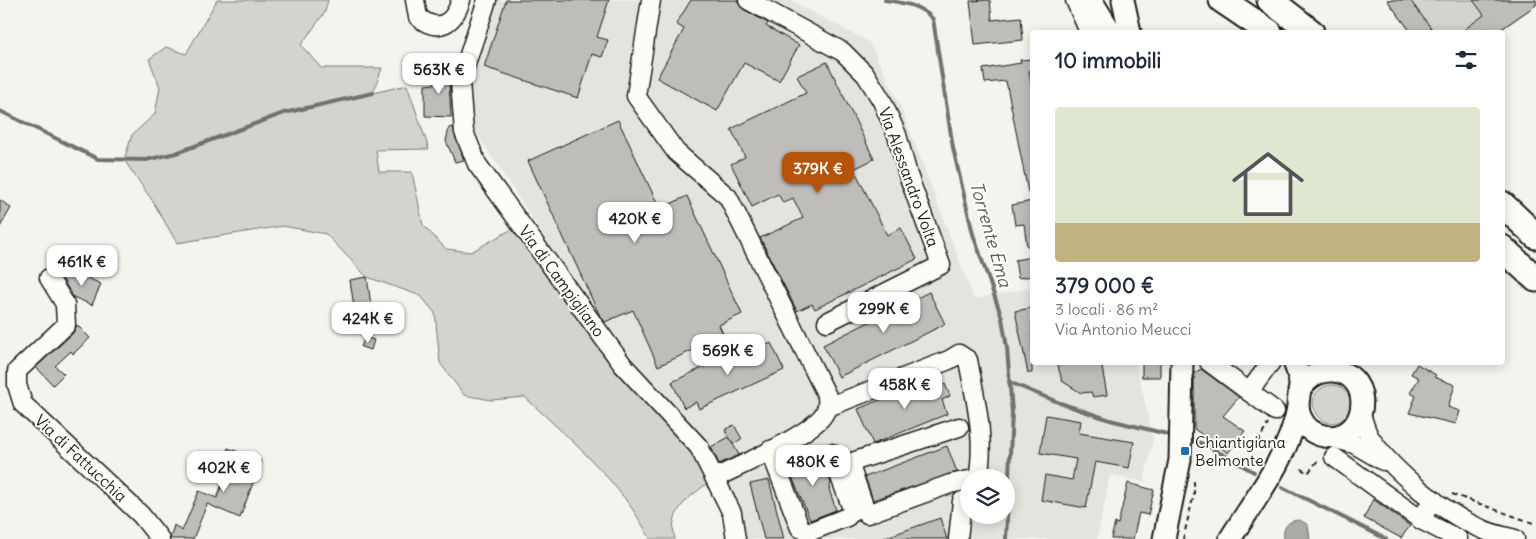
<!DOCTYPE html>
<html lang="it">
<meta charset="utf-8">
<style>
:root{--surface:#fff;--page:#f6f6f7;--text:#1f2937;--muted:#747a83;--accent:#b45309}
body{margin:0;font-family:Delius,sans-serif;background:var(--page);color:var(--text);height:100vh;display:flex;flex-direction:column;font-size:19px;white-space:nowrap}
*{box-sizing:border-box;margin:0}
p{font-size:16px;color:var(--muted)}
.icon{flex:none;width:28px;height:28px;fill:none;stroke:currentColor;stroke-width:2;stroke-linecap:round;stroke-linejoin:round}
.map{position:relative;flex:1;overflow:hidden}
.drawer{position:absolute;left:1030px;top:30px;width:475px;height:335px;display:flex;flex-direction:column;background:var(--surface);border-radius:5px;box-shadow:0 2px 12px #0003}
.drawer>*{flex:none}
.tools{position:absolute;left:960px;top:469px;display:grid;gap:10px}
.tools a{display:grid;place-items:center;width:55px;height:55px;border-radius:50%;background:var(--surface);box-shadow:0 2px 12px #0003;font-size:25px}
.price{position:absolute;translate:-50% -42px;padding:0 11px;border-radius:10px;background:#fff;color:#222;font-size:16px;line-height:32px;filter:drop-shadow(0 1px 2px #0008)}
.price::after{content:'';position:absolute;left:50%;top:30px;width:15px;height:11px;margin-left:-8px;background:inherit;clip-path:polygon(0 0,100% 0,50% 100%)}
.price.on{background:var(--accent);color:#fff}
ul{padding:0;list-style:none}
li{display:grid;align-content:center;gap:10px;height:265px;padding:0 25px}
li span{display:grid;place-items:center;height:155px;border-radius:5px;color:#555}
li>.icon{margin-inline-start:auto}
span .icon{width:90px;height:90px;fill:#fffc;stroke-width:1}
li b{font-size:21px}
h2{display:flex;justify-content:space-between;align-items:center;height:60px;padding:0 25px;font-size:21px}
.map>svg:first-child{display:block}
.built{fill:#e4e3de;fill-rule:evenodd}
.green{fill:#d4d3cf;stroke:#787876}
.water{fill:#abaaa6;stroke:#72716f}
.lines{fill:none;stroke-linecap:round;stroke-linejoin:round}
.stream{stroke:#72716f;stroke-width:4}
.building{fill:#bebdba;stroke:#1c1c1c}
.minor-casing{stroke:#1c1c1c;stroke-width:21}
.major-casing{stroke:#1c1c1c;stroke-width:25}
.highway-casing{stroke:#1c1c1c;stroke-width:29}
.path{stroke:#1c1c1c;stroke-width:2;stroke-dasharray:5 4;stroke-linecap:butt}
.minor{stroke:#fdfcf7;stroke-width:18}
.major{stroke:#fdfcf7;stroke-width:21}
.highway{stroke:#fdfcf7;stroke-width:25}
.poi-dot{fill:#1f6fb2;stroke:#fdfcf7;stroke-width:2}
.labels{text-anchor:middle;dominant-baseline:central;stroke-width:4;stroke-linejoin:round;paint-order:stroke}
.street-label{font-size:16px;fill:#1c1c1c;stroke:#fdfcf7}
.poi-label{font-size:16px;fill:#1c1c1c;stroke:#fdfcf7;text-anchor:start}
.water-label{font-size:18px;font-style:italic;fill:#5c5c5a;stroke:#fdfcf7}
</style>
<div class="map">
<svg width="1536" height="539" viewBox="0 0 1536 539">
<rect width="100%" height="100%" fill="#f4f3ee"/>
<filter id="ink" filterUnits="userSpaceOnUse"><feTurbulence type="fractalNoise" baseFrequency=".02" numOctaves="2"/><feDisplacementMap in="SourceGraphic" scale="10" xChannelSelector="R" yChannelSelector="G"/><feConvolveMatrix kernelMatrix="1 2 1 2 8 2 1 2 1" color-interpolation-filters="sRGB"/></filter>
<g filter="url(#ink)">
<path class="built" d="M476,0H790L869,42L900,105L974,299L1032,288V362L1136,363L1153,439L1144,482L1110,475L1097,539H730L699,440L583,296L450,93L463,39ZM969,478H1006V515H969Z"/>
<g class="green">
<path d="M217,0H328L325,12L301,45L321,68H382L373,93L407,85L429,149L376,150L379,172H412L423,225L446,249L471,252L521,224L715,478C695,493 666,509 675,539H650C622,482 570,440 525,397L491,400L464,395L440,363L435,313L421,296L367,277L326,234L283,226L177,243L152,200L124,160L132,135L155,114L160,87L149,59L166,47L186,54Z"/>
<polygon points="1387,0 1536,0 1536,5 1497,32 1411,32"/>
<circle cx="1332" cy="404" r="19"/>
</g>
<path class="water" d="M1300,520L1308,525L1310,539H1284C1282,527 1288,520 1300,520Z"/>
<g class="lines">
<g class="stream">
<path d="M885,0C904,3 920,5 933,19L953,148L973,234L1002,318L1007,348L1012,412L1006,539"/>
<polyline points="0,111 98,159 146,160 176,153 284,113 373,93"/>
<polyline points="1009,382 1060,403 1110,420 1175,436"/>
<polyline points="1186,439 1204,444 1254,472"/>
<polyline points="1282,487 1386,539"/>
</g>
</g>
<g class="building">
<polygon points="506,0 609,0 597,37 608,40 602,57 592,54 578,98 484,67"/>
<polygon points="691,0 737,0 743,9 768,23 766,26 799,45 779,81 744,63 717,111 657,78 684,29 676,24"/>
<polygon points="990,0 992,20 1021,17 1023,40 975,45 970,1"/>
<polygon points="1387,0 1410,0 1434,32 1411,32"/>
<polygon points="1473,0 1536,0 1536,5 1497,32 1461,32 1484,15"/>
<polygon points="1032,59 1032,70 1029,71 1032,90 1032,192 1028,192 1006,81 985,83 983,69 1021,63 1020,60"/>
<polygon points="827,62 874,159 854,169 887,235 901,228 917,259 815,309 812,304 797,311 760,238 803,218 793,198 783,203 778,194 752,207 731,164 745,157 731,129 806,93 797,76"/>
<polygon points="439,66 452,71 449,82 451,117 425,116 425,85 434,84"/>
<polygon points="618,120 660,209 687,196 742,314 719,325 724,336 658,366 633,310 605,322 598,312 528,161"/>
<polygon points="453,127 464,160 455,162 446,141 449,128"/>
<polygon points="0,200 11,208 0,227"/>
<polygon points="1032,201 1032,245 1027,246 1024,224 1015,225 1012,205"/>
<polygon points="1032,257 1032,276 1018,278 1015,260"/>
<polygon points="68,269 101,284 92,305 73,297 63,280"/>
<polygon points="367,277 372,312 367,313 369,327 357,328 350,280"/>
<polygon points="929,292 945,324 839,377 823,345"/>
<polygon points="1032,308 1032,373 1028,373 1015,311"/>
<polygon points="77,325 90,338 73,354 71,351 55,366 64,374 53,385 36,367 73,333"/>
<polygon points="365,337 374,340 371,350 361,347"/>
<polygon points="757,342 760,348 771,343 784,370 699,409 696,402 684,408 672,382"/>
<polygon points="1057,362 1101,362 1107,395 1093,397 1091,392 1081,393 1062,381"/>
<rect x="1142" y="362" width="18" height="15"/>
<polygon points="1417,364 1436,375 1434,377 1455,385 1448,407 1460,411 1456,424 1409,413 1416,396 1410,393 1419,378 1411,374"/>
<polygon points="1201,369 1239,397 1223,416 1245,431 1228,453 1194,429 1194,373"/>
<polygon points="935,377 938,387 945,384 950,396 942,400 947,414 873,444 858,409"/>
<polygon points="1046,415 1081,421 1079,433 1134,442 1129,468 1095,462 1086,508 1041,500 1045,475 1072,480 1076,459 1040,453"/>
<polygon points="734,425 742,439 733,444 725,430"/>
<polygon points="729,437 739,455 719,464 711,447"/>
<polygon points="947,446 957,472 873,500 865,477"/>
<polygon points="228,448 261,461 240,518 207,504 193,539 170,539 174,525 182,531 199,491 217,498 225,476 220,474"/>
<polygon points="813,456 822,460 831,483 829,489 836,510 810,520 790,472 796,462"/>
<polygon points="769,480 784,539 764,539 750,484"/>
<polygon points="1128,483 1154,490 1148,515 1139,513 1133,539 1111,539 1115,523 1118,524"/>
<polygon points="1373,499 1410,526 1401,538 1364,518"/>
<polygon points="940,518 947,539 884,539 884,538"/>
</g>
<g class="lines">
<defs>
<g id="minor">
<path d="M415,0L418,17C439,34 454,23 461,0"/>
<polyline points="487,0 460,82 464,132 477,164 623,365 699,447 732,513 736,539"/>
<path d="M651,0L636,96L676,152L728,197L827,396C828,405 827,411 821,418C801,439 743,464 715,478"/>
<polyline points="748,0 843,52 866,75 882,101 897,135 908,175 941,265 827,322"/>
<polyline points="1075,0 1089,32"/>
<polyline points="49,278 65,304 66,325 17,371 17,385 23,404 141,515 160,539"/>
<polyline points="1209,362 1275,411"/>
<polyline points="1249,392 1271,362"/>
<path d="M828,407L949,360L959,354L968,360C975,398 986,439 978,478"/>
<path d="M1361,414C1364,423 1366,432 1371,439C1393,471 1446,515 1482,529C1492,534 1504,536 1515,539"/>
<polyline points="959,427 849,463 867,514 950,484 969,480"/>
<polyline points="1329,437 1354,444 1383,461"/>
<polyline points="770,450 800,528 809,532 847,517 853,511 831,453"/>
<polyline points="1334,457 1421,520 1433,499"/>
<polyline points="1421,520 1458,539"/>
<polyline points="958,539 962,501"/>
</g>
<g id="major">
<polyline points="1091,0 1111,32"/>
<polyline points="1123,0 1130,32"/>
<path d="M1294,362C1297,370 1300,377 1300,385C1300,397 1295,406 1301,418C1305,428 1314,434 1324,436C1368,444 1377,374 1333,371C1318,370 1307,378 1299,391"/>
<polyline points="1164,539 1180,460 1182,362"/>
<path d="M1230,539C1255,499 1289,456 1298,408"/>
</g>
<g id="highway">
<polyline points="1222,0 1269,32"/>
<polyline points="1270,0 1311,32"/>
<polyline points="1502,204 1536,236"/>
<polyline points="1502,248 1536,279"/>
</g>
</defs>
<use href="#minor" class="minor-casing"/>
<use href="#major" class="major-casing"/>
<use href="#highway" class="highway-casing"/>
<g class="path">
<polyline points="1266,447 1258,442 1268,424"/>
<polyline points="1301,469 1308,473 1319,459"/>
<polyline points="1452,494 1536,524"/>
<polyline points="1183,539 1194,494 1194,480"/>
</g>
<use href="#minor" class="minor"/>
<use href="#major" class="major"/>
<use href="#highway" class="highway"/>
</g>
</g>
<rect class="poi-dot" x="1180" y="446" width="10" height="10" rx="2.5"/>
<g class="labels">
<g class="street-label">
<text transform="translate(909 177) rotate(70)">Via Alessandro Volta</text>
<text transform="translate(562 281) rotate(54)">Via di Campigliano</text>
<text transform="translate(81 458) rotate(43)">Via di Fattucchia</text>
</g>
<g class="poi-label">
<text x="1195" y="442">Chiantigiana<tspan x="1195" dy="18">Belmonte</tspan></text>
</g>
<g class="water-label">
<text transform="translate(991 234) rotate(74)">Torrente Ema</text>
</g>
</g>
</svg>
<div class="tools">
<a><svg class="icon" aria-label="layers" viewBox="0 0 24 24"><path d="M12 4l9 5-9 5-9-5zM3 14l9 5 9-5"/></svg></a>
</div>
<b class="price" style="left:439px;top:95px">563K €</b>
<b class="price on" style="left:818px;top:194px">379K €</b>
<b class="price" style="left:635px;top:244px">420K €</b>
<b class="price" style="left:82px;top:287px">461K €</b>
<b class="price" style="left:884px;top:334px">299K €</b>
<b class="price" style="left:368px;top:344px">424K €</b>
<b class="price" style="left:728px;top:376px">569K €</b>
<b class="price" style="left:905px;top:410px">458K €</b>
<b class="price" style="left:813px;top:487px">480K €</b>
<b class="price" style="left:224px;top:493px">402K €</b>
<section class="drawer">
<h2>10 immobili<svg class="icon" aria-label="filters" viewBox="0 0 24 24"><path d="M4 7h16M4 17h16"/><circle cx="9" cy="7" r="2"/><circle cx="15" cy="17" r="2"/></svg></h2>
<ul>
<li><span style="background:linear-gradient(#dfe7d0 75%,#c2b280 0)"><svg class="icon" aria-label="home" viewBox="0 0 24 24"><path d="M3 11l9-7 9 7M6 9v11h12V9"/></svg></span><div><b>379 000 €</b><p>3 locali · 86 m²</p><p>Via Antonio Meucci</p></div></li>
</ul>
</section>
</div>
